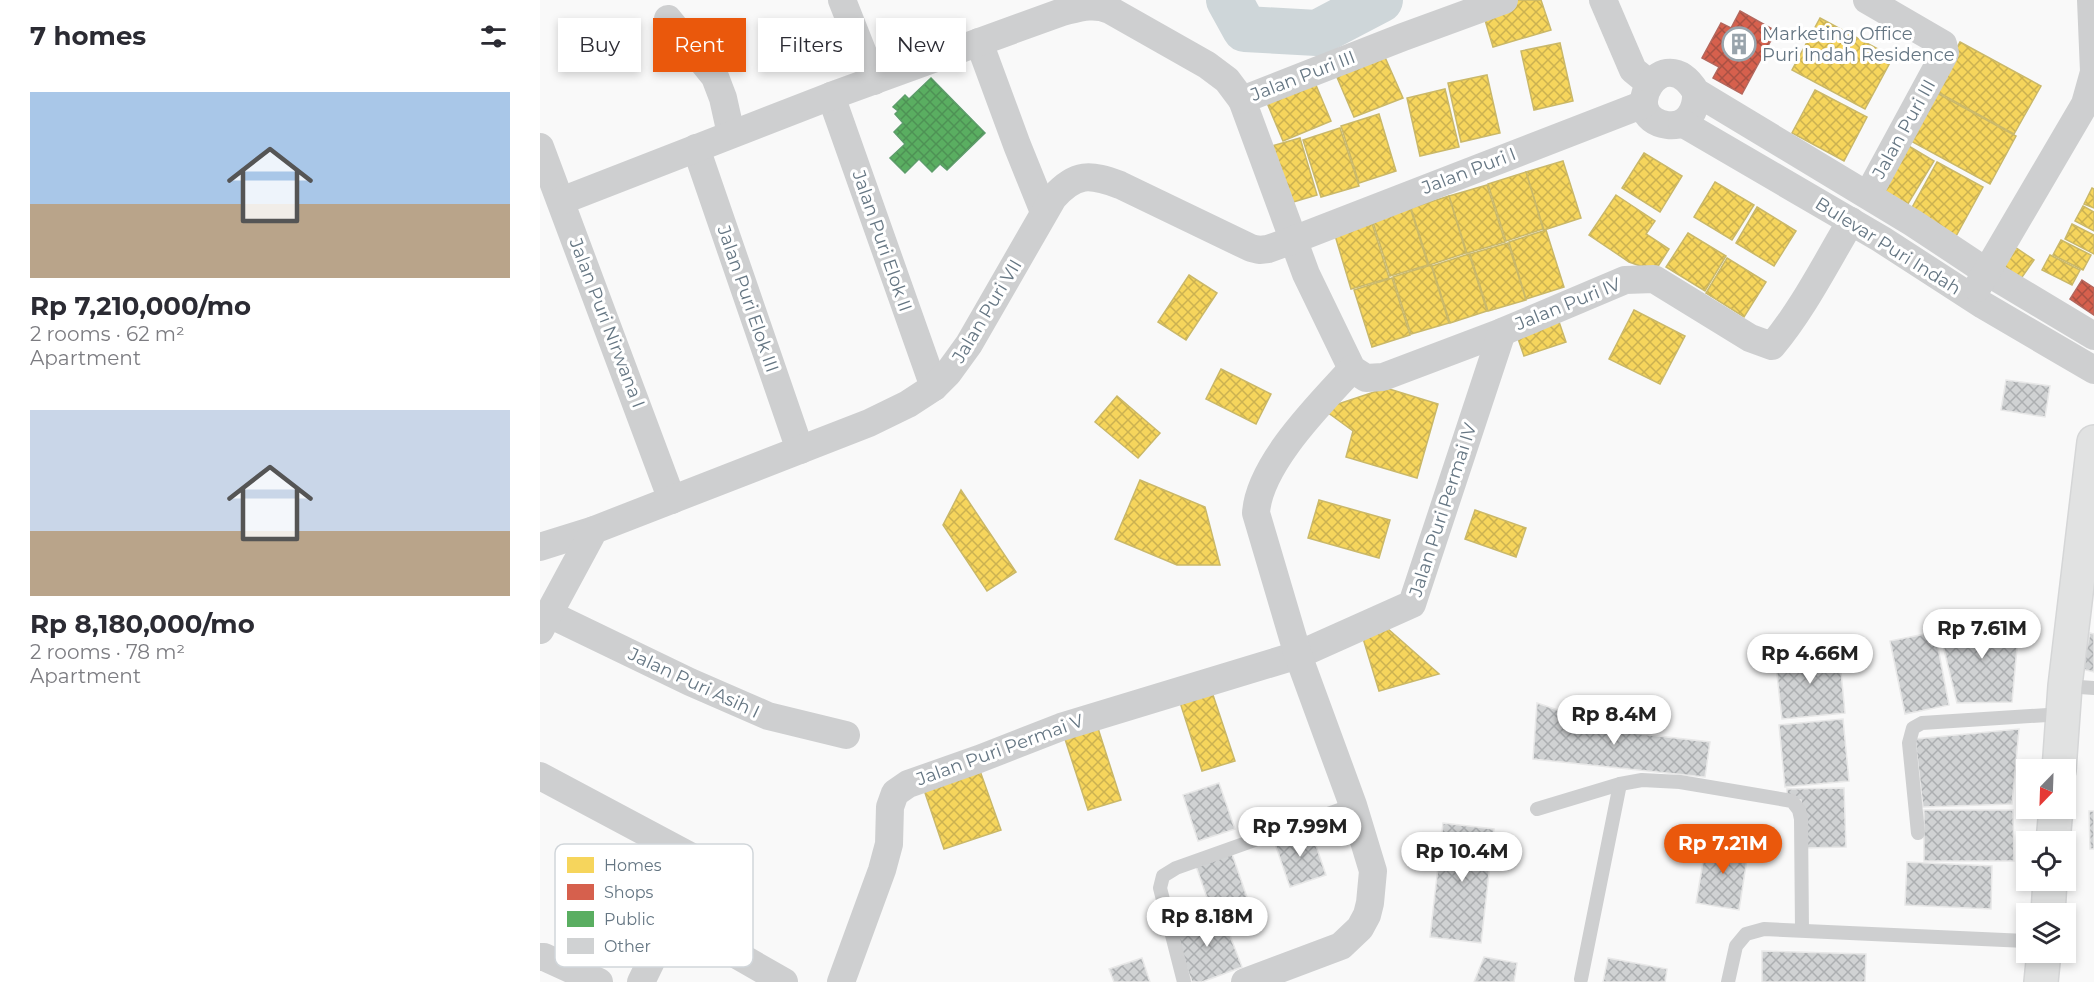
<!DOCTYPE html>
<meta charset="utf-8">
<style>
:root{--surface:#fff;--page:#f7f7f7;--text:#2b2b33;--muted:#7c7c81;--accent:#ea580c}
body{margin:0;font-family:Montserrat,sans-serif;background:var(--page);color:var(--text);height:100vh;display:flex;flex-direction:column;font-size:22px;white-space:nowrap}
*{box-sizing:border-box;margin:0}
p{font-size:20px;color:var(--muted)}
.icon{flex:none;width:33px;height:33px;fill:none;stroke:currentColor;stroke-width:2;stroke-linecap:round;stroke-linejoin:round}
.map{position:relative;flex:1;overflow:hidden}
.panel{display:flex;flex-direction:column;background:var(--surface);width:540px}
.panel>*{flex:none}
.top-card{position:absolute;left:18px;top:18px;width:570px;height:54px;display:flex;gap:12px}
.needle{width:39px;rotate:203deg}
.tools{position:absolute;left:1476px;top:759px;display:grid;gap:12px}
.tools a{display:grid;place-items:center;width:60px;height:60px;border-radius:0px;background:var(--surface);box-shadow:0 3px 9px #0003;font-size:30px}
.price{position:absolute;translate:-50% -51px;padding:0 14px;border-radius:21px;background:#fff;color:#222;font-size:20px;line-height:39px;filter:drop-shadow(0 2px 3px #0008)}
.price::after{content:'';position:absolute;left:50%;top:36px;width:18px;height:14px;margin-left:-9px;background:inherit;clip-path:polygon(0 0,100% 0,50% 100%)}
.price.active{background:var(--accent);color:#fff}
ul{padding:0;list-style:none}
li{display:grid;align-content:center;gap:12px;height:318px;padding:0 30px}
li span{display:grid;place-items:center;height:186px;border-radius:0px;color:#555}
li>.icon{margin-inline-start:auto}
span .icon{width:108px;height:108px;fill:#fffc;stroke-width:1}
li b{font-size:26px}
h2{display:flex;justify-content:space-between;align-items:center;height:72px;padding:0 30px;font-size:26px}
.chip{padding:0 21px;border-radius:0px;background:var(--surface);box-shadow:0 3px 9px #0003;font-size:21px;line-height:54px}
.chip.active{background:var(--accent);color:#fff}
main{display:flex;flex:1;min-height:0}
.map>svg:first-child{display:block}
.homes{fill:url(#homes-cross-hatch);stroke:#cab868;stroke-width:1.5}
.shops{fill:url(#shops-cross-hatch);stroke:#b4675d;stroke-width:1.5}
.public{fill:url(#public-cross-hatch);stroke:#5d9d6b;stroke-width:1.5}
.lines{fill:none;stroke-linecap:round;stroke-linejoin:round}
.river{stroke:#ced6d9;stroke-width:46}
.building{fill:url(#building-cross-hatch);stroke:#e8e8e8;stroke-width:1.5}
.secondary-casing{stroke:#d5d6d7;stroke-width:36}
.service{stroke:#cecfd0;stroke-width:14}
.minor{stroke:#cecfd0;stroke-width:28}
.secondary{stroke:#e1e2e2;stroke-width:33}
.labels{text-anchor:middle;dominant-baseline:central;stroke-width:6;stroke-linejoin:round;paint-order:stroke}
.poi-label{font-size:18px;fill:#657683;stroke:#fff;text-anchor:start}
.street-label{font-size:18px;fill:#657683;stroke:#fff}
.key{fill:#fff;stroke:#d1d6da;stroke-width:1.5}
.key-label{font-size:16px;fill:#657683}
</style>
<main>
<section class="panel">
<h2>7 homes<svg class="icon" aria-label="filters" viewBox="0 0 24 24"><path d="M4 7h16M4 17h16"/><circle cx="9" cy="7" r="2"/><circle cx="15" cy="17" r="2"/></svg></h2>
<ul>
<li><span style="background:linear-gradient(#a9c7e8 60%,#b9a48a 0)"><svg class="icon" aria-label="home" viewBox="0 0 24 24"><path d="M3 11l9-7 9 7M6 9v11h12V9"/></svg></span><div><b>Rp 7,210,000/mo</b><p>2 rooms · 62 m²</p><p>Apartment</p></div></li>
<li><span style="background:linear-gradient(#c9d6e8 65%,#b9a48a 0)"><svg class="icon" aria-label="home" viewBox="0 0 24 24"><path d="M3 11l9-7 9 7M6 9v11h12V9"/></svg></span><div><b>Rp 8,180,000/mo</b><p>2 rooms · 78 m²</p><p>Apartment</p></div></li>
</ul>
</section>
<div class="map">
<svg width="1554" height="982" viewBox="0 0 1554 982">
<defs>
<pattern id="homes-cross-hatch" width="8" height="8" patternUnits="userSpaceOnUse" patternTransform="scale(1.5)"><rect width="8" height="8" fill="#f6d55c"/><path d="M0 0l8 8M0 8l8-8" fill="none" stroke="#cbb151"/></pattern>
<pattern id="shops-cross-hatch" width="8" height="8" patternUnits="userSpaceOnUse" patternTransform="scale(1.5)"><rect width="8" height="8" fill="#d6604d"/><path d="M0 0l8 8M0 8l8-8" fill="none" stroke="#a85144"/></pattern>
<pattern id="public-cross-hatch" width="8" height="8" patternUnits="userSpaceOnUse" patternTransform="scale(1.5)"><rect width="8" height="8" fill="#5aae61"/><path d="M0 0l8 8M0 8l8-8" fill="none" stroke="#4e9255"/></pattern>
<pattern id="building-cross-hatch" width="8" height="8" patternUnits="userSpaceOnUse" patternTransform="scale(1.5)"><rect width="8" height="8" fill="#d0d2d3"/><path d="M0 0l8 8M0 8l8-8" fill="none" stroke="#acafb1"/></pattern>
</defs>
<rect width="100%" height="100%" fill="#f9f9f9"/>
<g class="homes">
<polygon points="973,0 1001,0 1011,30 953,47 942,10"/>
<polygon points="1280,18 1353,57 1325,109 1252,70"/>
<polygon points="1420,42 1501,86 1474,134 1394,90"/>
<polygon points="1020,43 1033,101 994,110 981,51"/>
<polygon points="844,55 863,98 814,117 796,75"/>
<polygon points="947,75 960,133 921,142 908,83"/>
<polygon points="773,78 791,121 743,141 725,98"/>
<polygon points="905,89 919,147 880,156 867,98"/>
<polygon points="1275,90 1327,117 1304,161 1252,133"/>
<polygon points="1395,92 1476,136 1450,184 1369,140"/>
<polygon points="839,114 856,171 819,183 801,126"/>
<polygon points="800,128 819,186 781,197 763,140"/>
<polygon points="760,138 777,195 743,205 725,148"/>
<polygon points="1367,145 1394,161 1366,207 1339,190"/>
<polygon points="1104,153 1142,176 1120,212 1082,188"/>
<polygon points="1023,161 1041,218 1004,230 986,172"/>
<polygon points="1397,162 1443,187 1415,238 1369,213"/>
<polygon points="986,172 1003,229 966,241 948,184"/>
<polygon points="1175,182 1214,205 1192,240 1154,217"/>
<polygon points="947,185 965,242 927,253 909,196"/>
<polygon points="1552,188 1554,189 1554,208 1544,204"/>
<polygon points="1076,195 1115,221 1106,234 1129,249 1115,271 1089,262 1049,235"/>
<polygon points="909,196 926,253 889,265 871,208"/>
<polygon points="1543,206 1554,212 1554,231 1535,221"/>
<polygon points="870,207 888,265 850,276 832,219"/>
<polygon points="1217,207 1256,231 1234,266 1196,243"/>
<polygon points="831,220 849,278 811,289 794,232"/>
<polygon points="1532,224 1554,235 1554,254 1525,239"/>
<polygon points="1006,230 1024,287 986,299 969,242"/>
<polygon points="1148,233 1186,256 1165,291 1126,267"/>
<polygon points="1521,240 1551,255 1543,270 1513,255"/>
<polygon points="968,243 986,300 948,311 930,254"/>
<polygon points="1472,245 1494,260 1480,280 1458,265"/>
<polygon points="929,254 947,311 910,323 892,266"/>
<polygon points="1510,255 1540,270 1532,285 1502,270"/>
<polygon points="1187,258 1226,282 1204,317 1166,293"/>
<polygon points="891,265 909,323 871,334 853,277"/>
<polygon points="649,275 677,293 646,340 618,322"/>
<polygon points="852,278 870,335 832,347 814,290"/>
<polygon points="1094,310 1145,336 1120,384 1069,359"/>
<polygon points="1017,316 1026,342 984,356 975,330"/>
<polygon points="681,369 731,394 716,424 666,399"/>
<polygon points="846,388 898,404 877,478 806,457 813,431 783,409"/>
<polygon points="577,396 620,433 598,458 555,422"/>
<polygon points="600,480 665,507 680,565 637,565 575,539"/>
<polygon points="421,490 476,572 447,591 403,525"/>
<polygon points="779,500 850,520 839,558 768,538"/>
<polygon points="935,510 986,528 976,557 925,539"/>
<polygon points="847,628 899,674 839,691 822,635"/>
<polygon points="669,683 695,761 662,771 637,693"/>
<polygon points="556,722 581,800 548,810 523,733"/>
<polygon points="439,768 461,830 404,849 383,787"/>
</g>
<g class="shops">
<polygon points="1200,11 1236,31 1202,94 1173,78 1179,67 1162,58 1181,23 1191,28"/>
<polygon points="1542,280 1554,288 1554,315 1530,299"/>
</g>
<polygon class="public" points="391,78 445,133 407,170 400,164 392,172 379,159 365,173 350,158 365,144 354,132 363,123 355,114 358,111 353,107 365,95 369,99"/>
<g class="lines">
<polyline class="river" points="689,0 705,29 777,33 840,0"/>
</g>
<g class="building">
<polygon points="1466,380 1510,386 1505,417 1461,410"/>
<polygon points="1480,616 1472,702 1417,703 1399,629"/>
<polygon points="1395,632 1409,705 1365,714 1350,641"/>
<polygon points="1550,633 1554,634 1554,672 1542,669"/>
<polygon points="1299,651 1305,713 1242,719 1235,657"/>
<polygon points="997,703 1084,732 1170,742 1165,777 993,759"/>
<polygon points="1303,719 1309,781 1245,787 1239,725"/>
<polygon points="1479,729 1472,804 1383,807 1375,739"/>
<polygon points="679,783 695,829 658,841 643,795"/>
<polygon points="1304,788 1306,847 1263,848 1261,800 1247,797 1247,789"/>
<polygon points="1384,810 1473,810 1474,861 1384,861"/>
<polygon points="1549,811 1554,811 1554,849 1550,849"/>
<polygon points="903,823 954,829 941,943 890,937"/>
<polygon points="770,828 786,875 750,887 734,841"/>
<polygon points="1167,839 1209,846 1199,910 1156,903"/>
<polygon points="692,854 708,900 672,912 656,866"/>
<polygon points="1367,862 1452,866 1451,909 1365,905"/>
<polygon points="681,912 702,967 662,982 652,982 632,930"/>
<polygon points="1222,951 1326,954 1325,982 1222,982"/>
<polygon points="944,957 977,963 974,982 934,982"/>
<polygon points="602,958 610,982 574,982 569,969"/>
<polygon points="1068,958 1127,969 1125,982 1063,982"/>
</g>
<g class="lines">
<defs>
<g id="secondary">
<polyline points="1519,770 1525,686 1554,442"/>
<polyline points="1513,842 1516,808"/>
<polyline points="1508,914 1510,880"/>
<polyline points="1501,982 1504,952"/>
</g>
</defs>
<use href="#secondary" class="secondary-casing"/>
<g class="service">
<polyline points="1525,686 1554,688"/>
<polyline points="997,809 1080,784 1102,780 1140,782 1252,801 1259,810 1261,819 1262,930"/>
<polyline points="1378,833 1369,743 1373,728 1382,723 1523,714"/>
<polyline points="1041,979 1080,784"/>
<polyline points="644,982 620,888 623,876 636,868 813,805"/>
<polyline points="1188,982 1196,946 1206,934 1224,929 1486,941"/>
</g>
<g class="minor">
<polyline points="302,0 334,81"/>
<path d="M964,0L863,37L702,100L766,274L812,369L826,378L843,377L962,332L1085,280L1114,279L1210,338L1232,346C1263,309 1286,263 1311,221"/>
<polyline points="1063,0 1093,70 1109,83"/>
<polyline points="1327,0 1403,44 1405,53 1328,195"/>
<polyline points="128,19 175,77 183,98 191,134"/>
<polyline points="439,42 477,145 504,212"/>
<path d="M1156,92C1157,109 1148,128 1127,125C1075,117 1123,37 1156,92L1373,223L1447,272L1554,336"/>
<polyline points="291,96 394,387"/>
<polyline points="1142,123 1341,239 1443,305 1554,370"/>
<polyline points="0,147 132,500"/>
<polyline points="156,148 260,450"/>
<path d="M21,201L291,96L522,12C539,8 553,3 570,10L667,65L687,80L702,100"/>
<polyline points="1437,288 1545,104 1554,72 1551,0"/>
<polyline points="0,547 54,530"/>
<polyline points="9,614 150,682 228,716 306,735"/>
<path d="M0,630L54,530L329,423L368,404L394,387L408,373L429,344L513,198C536,172 550,174 580,185L711,248L719,250L728,249L753,240L1104,104"/>
<polyline points="0,776 150,856 156,864 155,871 101,982"/>
<polyline points="131,917 244,982"/>
<polyline points="0,957 4,957 59,982"/>
<polyline points="301,982 342,870 349,844 350,807 355,793 368,784 439,759 521,727 758,655 872,604 962,332"/>
<path d="M705,982L801,946L820,928L827,915L830,903L833,871L813,805L758,655L716,513C719,464 780,404 812,369"/>
</g>
<use href="#secondary" class="secondary"/>
</g>
<defs>
<symbol id="building-ring" viewBox="-11 -11 22 22"><circle r="9.5" fill="#fff" stroke="#99a4ac" stroke-width="1.5"/><path d="M-4-6H4V6H1V3H-1V6H-4ZM-2.5-4.3h1.7v1.8h-1.7ZM.8-4.3h1.7v1.8H.8ZM-2.5-1h1.7V.8h-1.7ZM.8-1h1.7V.8H.8Z" fill="#99a4ac"/></symbol>
</defs>
<g fill-rule="evenodd">
<use href="#building-ring" x="1180" y="25" width="38" height="38"/>
</g>
<g class="labels">
<g class="poi-label">
<text x="1222" y="34">Marketing Office<tspan x="1222" dy="21">Puri Indah Residence</tspan></text>
</g>
<g class="street-label">
<text transform="translate(763 76) rotate(-21)">Jalan Puri III</text>
<text transform="translate(1364 129) rotate(-61)">Jalan Puri III</text>
<text transform="translate(929 171) rotate(-21)">Jalan Puri I</text>
<text transform="translate(342 241) rotate(71)">Jalan Puri Elok II</text>
<text transform="translate(1348 246) rotate(32)">Bulevar Puri Indah</text>
<text transform="translate(208 299) rotate(71)">Jalan Puri Elok III</text>
<text transform="translate(1028 304) rotate(-22)">Jalan Puri IV</text>
<text transform="translate(447 311) rotate(-59)">Jalan Puri VII</text>
<text transform="translate(67 323) rotate(69)">Jalan Puri Nirwana I</text>
<text transform="translate(903 510) rotate(-72)">Jalan Puri Permai IV</text>
<text transform="translate(154 683) rotate(25)">Jalan Puri Asih I</text>
<text transform="translate(460 750) rotate(-20)">Jalan Puri Permai V</text>
</g>
</g>
<rect x="15" y="844" width="198" height="123" rx="9" class="key"/>
<rect x="27" y="857" width="27" height="16" fill="#f6d55c"/>
<rect x="27" y="884" width="27" height="16" fill="#d6604d"/>
<rect x="27" y="911" width="27" height="16" fill="#5aae61"/>
<rect x="27" y="938" width="27" height="16" fill="#d0d2d3"/>
<g class="key-label">
<text x="64" y="871">Homes</text>
<text x="64" y="898">Shops</text>
<text x="64" y="925">Public</text>
<text x="64" y="952">Other</text>
</g>
</svg>
<div class="tools">
<a><svg class="needle" viewBox="-14 -14 28 28"><path d="M0-13l5 13h-10z" fill="#e53935"/><path d="M0 13l5-13h-10z" fill="#7c7c81"/></svg></a>
<a><svg class="icon" aria-label="locate" viewBox="0 0 24 24"><circle cx="12" cy="12" r="6"/><path d="M12 2v4M12 18v4M2 12h4M18 12h4"/></svg></a>
<a><svg class="icon" aria-label="layers" viewBox="0 0 24 24"><path d="M12 4l9 5-9 5-9-5zM3 14l9 5 9-5"/></svg></a>
</div>
<b class="price" style="left:1442px;top:660px">Rp 7.61M</b>
<b class="price" style="left:1270px;top:685px">Rp 4.66M</b>
<b class="price" style="left:1074px;top:746px">Rp 8.4M</b>
<b class="price" style="left:760px;top:858px">Rp 7.99M</b>
<b class="price active" style="left:1183px;top:875px">Rp 7.21M</b>
<b class="price" style="left:922px;top:883px">Rp 10.4M</b>
<b class="price" style="left:667px;top:948px">Rp 8.18M</b>
<div class="top-card">
<a class="chip">Buy</a>
<a class="chip active">Rent</a>
<a class="chip">Filters</a>
<a class="chip">New</a>
</div>
</div>
</main>
